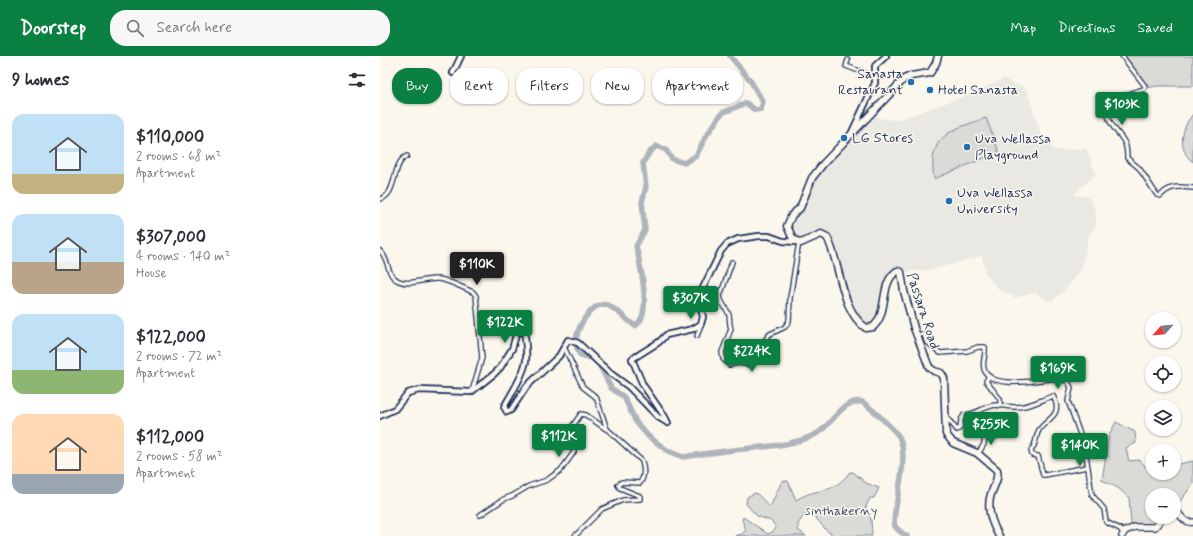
<!DOCTYPE html>
<meta charset="utf-8">
<style>
:root{--surface:#fff;--page:#f7f7f7;--text:#2b2b33;--muted:#7c7c81;--accent:#0b8043}
body{margin:0;font-family:Mynerve,sans-serif;background:var(--page);color:var(--text);height:100vh;display:flex;flex-direction:column;font-size:15px;white-space:nowrap}
*{box-sizing:border-box;margin:0}
p{font-size:13px;color:var(--muted)}
.icon{flex:none;width:22px;height:22px;fill:none;stroke:currentColor;stroke-width:2;stroke-linecap:round;stroke-linejoin:round}
.map{position:relative;flex:1;overflow:hidden}
.details{display:flex;flex-direction:column;background:var(--surface);width:380px}
.details>*{flex:none}
.top-card{position:absolute;left:12px;top:12px;width:380px;height:36px;display:flex;gap:8px}
.needle{width:26px;rotate:243deg}
.buttons{position:absolute;left:765px;top:256px;display:grid;gap:8px}
.buttons a{display:grid;place-items:center;width:36px;height:36px;border-radius:50%;background:var(--surface);box-shadow:0 1px 3px #0004;font-size:20px}
.price{position:absolute;translate:-50% -34px;padding:0 9px;border-radius:4px;background:var(--accent);color:#fff;font-size:13px;line-height:26px;filter:drop-shadow(0 1px 2px #0008)}
.price::after{content:'';position:absolute;left:50%;top:24px;width:12px;height:9px;margin-left:-6px;background:inherit;clip-path:polygon(0 0,100% 0,50% 100%)}
.price.on{background:#222;color:#fff}
ul{padding:0;list-style:none}
li{display:flex;align-items:center;gap:12px;height:100px;padding:0 12px}
li span{display:grid;place-items:center;flex:none;width:112px;height:80px;border-radius:12px;color:#555}
li>.icon{margin-inline-start:auto}
span .icon{width:48px;height:48px;fill:#fffc;stroke-width:1}
li b{font-size:17px}
h2{display:flex;justify-content:space-between;align-items:center;height:48px;padding:0 12px;font-size:17px}
.tag{padding:0 14px;border-radius:16px;background:var(--surface);box-shadow:0 1px 3px #0004;font-size:14px;line-height:36px}
.tag.on{background:var(--accent);color:#fff}
header{display:flex;align-items:center;gap:24px;box-sizing:border-box;height:56px;padding:0 20px;background:var(--accent);color:#fff}
header strong{font-size:19px}
nav{display:flex;gap:22px;margin-inline-start:auto;font-size:14px}
.search{width:280px;height:36px;background:var(--page);display:flex;align-items:center;gap:10px;box-sizing:border-box;padding:0 14px;border-radius:16px;color:var(--muted);font-size:15px}
main{display:flex;flex:1;min-height:0}
.map>svg:first-child{display:block}
.built{fill:#eae8e2}
.green{fill:#dadad7;stroke:#7a849a}
.lines{fill:none;stroke-linecap:round;stroke-linejoin:round}
.river{stroke:#afb3bb;stroke-width:5.5}
.minor-casing{stroke:#1b2f5e;stroke-width:6}
.tertiary-casing{stroke:#1b2f5e;stroke-width:8}
.primary-casing{stroke:#1b2f5e;stroke-width:8}
.trunk-casing{stroke:#1b2f5e;stroke-width:9}
.minor{stroke:#fbf7ec;stroke-width:3.5}
.tertiary{stroke:#fbf7ec;stroke-width:4.5}
.primary{stroke:#fbf7ec;stroke-width:5.5}
.trunk{stroke:#fbf7ec;stroke-width:6}
.poi-dot{fill:#1f6fb2;stroke:#fbf7ec;stroke-width:1.5}
.labels{text-anchor:middle;dominant-baseline:central;stroke-width:3;stroke-linejoin:round;paint-order:stroke}
.poi-label{font-size:14px;fill:#1b2f5e;stroke:#fbf7ec;text-anchor:start}
.street-label{font-size:14px;fill:#1b2f5e;stroke:#fbf7ec}
.park-label{font-size:14px;fill:#415176;stroke:#fbf7ec}
</style>
<header>
<strong>Doorstep</strong>
<div class="search"><svg class="icon" aria-label="search" viewBox="0 0 24 24"><circle cx="10" cy="10" r="6"/><path d="M15 15l6 6"/></svg>Search here</div>
<nav><a>Map</a><a>Directions</a><a>Saved</a></nav>
</header>
<main>
<section class="details">
<h2>9 homes<svg class="icon" aria-label="filters" viewBox="0 0 24 24"><path d="M4 7h16M4 17h16"/><circle cx="9" cy="7" r="2"/><circle cx="15" cy="17" r="2"/></svg></h2>
<ul>
<li><span style="background:linear-gradient(#bfe0f5 75%,#c2b280 0)"><svg class="icon" aria-label="home" viewBox="0 0 24 24"><path d="M3 11l9-7 9 7M6 9v11h12V9"/></svg></span><div><b>$110,000</b><p>2 rooms · 68 m²</p><p>Apartment</p></div></li>
<li><span style="background:linear-gradient(#bfe0f5 60%,#b9a48a 0)"><svg class="icon" aria-label="home" viewBox="0 0 24 24"><path d="M3 11l9-7 9 7M6 9v11h12V9"/></svg></span><div><b>$307,000</b><p>4 rooms · 140 m²</p><p>House</p></div></li>
<li><span style="background:linear-gradient(#bfe0f5 70%,#8fb573 0)"><svg class="icon" aria-label="home" viewBox="0 0 24 24"><path d="M3 11l9-7 9 7M6 9v11h12V9"/></svg></span><div><b>$122,000</b><p>2 rooms · 72 m²</p><p>Apartment</p></div></li>
<li><span style="background:linear-gradient(#ffd9b3 75%,#9aa5b1 0)"><svg class="icon" aria-label="home" viewBox="0 0 24 24"><path d="M3 11l9-7 9 7M6 9v11h12V9"/></svg></span><div><b>$112,000</b><p>2 rooms · 58 m²</p><p>Apartment</p></div></li>
</ul>
</section>
<div class="map">
<svg width="813" height="480" viewBox="0 0 813 480">
<rect width="100%" height="100%" fill="#fbf7ec"/>
<filter id="ink" filterUnits="userSpaceOnUse"><feTurbulence type="fractalNoise" baseFrequency=".025" numOctaves="2"/><feDisplacementMap in="SourceGraphic" scale="8" xChannelSelector="R" yChannelSelector="G"/><feConvolveMatrix kernelMatrix="1 2 1 2 8 2 1 2 1" color-interpolation-filters="sRGB"/></filter>
<g filter="url(#ink)">
<polygon class="built" points="624,22 633,28 643,30 648,37 661,78 674,94 706,93 716,118 693,139 708,140 716,155 716,170 709,179 701,214 684,235 671,246 655,237 633,242 632,239 619,234 605,217 602,200 554,213 526,216 522,213 516,213 504,230 497,260 490,268 485,266 480,262 466,233 457,198 449,178 444,175 440,175 422,183 413,176 412,170 424,150 435,123 494,60 504,63 518,64 590,38"/>
<g class="green">
<polygon points="742,0 813,0 813,30 776,30 764,33 765,30"/>
<path d="M813,58V106C797,94 801,72 813,58Z"/>
<path d="M606,62L619,96L554,123C547,79 571,74 606,62Z"/>
<polygon points="736,366 755,376 756,387 746,392 749,405 760,404 766,411 772,414 772,417 794,417 794,409 813,405 813,428 798,448 794,448 794,439 772,439 772,461 779,461 772,469 751,468 749,442 738,432 722,424 729,379"/>
<path d="M470,416H473L486,427L499,432L494,442H490L485,453L491,463L492,480H454L445,473L431,456L425,458L418,468V474L426,480H355L362,478L366,474L362,464L363,461L388,478L394,475L396,471L391,465L377,460L366,448L367,441L375,437C382,440 384,447 390,451L402,425H408L416,444C440,429 449,442 470,416Z"/>
</g>
<g class="lines">
<path class="river" d="M350,0L370,24L383,46L381,53L375,54L366,47L342,57L326,80L316,100L304,107L292,103L286,94L276,90L269,97L263,107L266,131L262,146L265,174L256,190C260,207 273,261 255,270C248,265 234,251 227,249C211,245 195,274 196,287C196,290 198,295 200,299L212,302L219,308L231,332L244,341L256,366L268,380L288,395L303,401C323,398 343,395 363,393C388,390 413,390 436,378C452,370 462,342 482,346C486,347 517,376 519,381C528,396 519,432 516,450C515,456 513,464 515,470C518,475 522,477 527,480"/>
<defs>
<g id="minor">
<path d="M742,0L765,30L764,33C745,39 715,46 734,72C743,84 747,85 747,102L759,112L777,139L780,140C792,128 799,131 813,132"/>
<polyline points="468,4 466,10 487,18"/>
<path d="M0,143C18,139 11,107 27,100"/>
<path d="M0,195C10,203 5,219 19,225C30,230 46,222 58,223C69,224 83,232 93,236L96,240L102,302L92,335"/>
<path d="M352,206L340,240C341,248 347,252 349,259C350,263 349,268 351,273L342,296L343,303L349,309L358,307L372,309L380,298L385,284L390,278L405,271L409,265L410,242L419,186"/>
<path d="M537,279L544,278L546,285L560,297L587,295L598,291H605C606,298 602,306 604,313C610,334 656,324 670,323C676,322 682,324 688,325"/>
<polyline points="317,280 321,268"/>
<path d="M184,291L203,331L216,341L227,373L262,405C264,413 265,420 260,427L242,426L238,429L240,432L260,440V443L243,444L222,453L195,480"/>
<polyline points="609,320 606,325 620,343 620,350"/>
<polyline points="688,325 691,332 688,345 705,392 712,439 724,453 726,466 740,473 743,477"/>
<path d="M565,363L567,362L577,374L580,372L581,364L584,359C596,359 604,350 616,349C622,349 628,351 634,351C647,352 661,344 673,340C684,360 666,363 659,374C655,381 657,388 651,394L652,399L658,400L663,419H665L707,411"/>
<polyline points="598,398 604,388 605,376"/>
<polyline points="100,459 124,443 132,440 149,430 167,424 181,414 194,396 193,384 189,375 201,358 206,359 226,373"/>
</g>
<g id="tertiary">
<polyline points="73,17 81,0"/>
<polyline points="472,76 495,27 495,10 506,0"/>
<path d="M0,360L15,353L28,337L39,334L91,336L114,318L120,312L132,293L138,272L141,269L144,271C145,281 147,295 146,305C143,321 131,338 124,351L127,356L131,354L147,330L179,300L188,284L198,287L230,317L249,331L278,361L288,367L285,361L263,329L252,303L279,286L286,279L313,273L321,268L323,261L319,244L321,236L341,195L347,188L358,183L379,180H389L403,185L416,186"/>
</g>
<g id="primary">
<path d="M794,452C800,458 804,468 813,466"/>
<polyline points="742,480 745,475 755,471 775,471 783,461"/>
</g>
<path id="trunk" d="M558,0L556,7L550,17L531,20L524,23L443,108L432,122L420,152L412,159L407,170L413,183L421,187L441,178L447,181C461,208 460,254 486,272L493,271C509,257 499,227 517,215L521,216L524,235L534,272L549,311L554,315L561,317L564,322L566,378L573,387L597,397L617,414C619,422 614,430 611,438C606,453 612,468 619,480"/>
</defs>
<use href="#minor" class="minor-casing"/>
<use href="#tertiary" class="tertiary-casing"/>
<use href="#primary" class="primary-casing"/>
<use href="#trunk" class="trunk-casing"/>
<use href="#minor" class="minor"/>
<use href="#tertiary" class="tertiary"/>
<use href="#primary" class="primary"/>
<use href="#trunk" class="trunk"/>
</g>
</g>
<g class="poi-dot">
<circle cx="531" cy="26" r="4"/>
<circle cx="550" cy="34" r="4"/>
<circle cx="464" cy="82" r="4"/>
<circle cx="587" cy="91" r="4"/>
<circle cx="569" cy="145" r="4"/>
</g>
<g class="labels">
<g class="poi-label">
<text x="523" y="18" text-anchor="end">Sanasta<tspan x="523" dy="16">Restaurant</tspan></text>
<text x="558" y="34">Hotel Sanasta</text>
<text x="472" y="82">LG Stores</text>
<text x="595" y="83">Uva Wellassa<tspan x="595" dy="16">Playground</tspan></text>
<text x="577" y="137">Uva Wellassa<tspan x="577" dy="16">University</tspan></text>
</g>
<g class="street-label">
<text transform="translate(543 255) rotate(72)">Passara Road</text>
</g>
<g class="park-label">
<text x="461" y="455">sinthakerny</text>
</g>
</g>
</svg>
<div class="buttons">
<a><svg class="needle" viewBox="-14 -14 28 28"><path d="M0-13l5 13h-10z" fill="#e53935"/><path d="M0 13l5-13h-10z" fill="#7c7c81"/></svg></a>
<a><svg class="icon" aria-label="locate" viewBox="0 0 24 24"><circle cx="12" cy="12" r="6"/><path d="M12 2v4M12 18v4M2 12h4M18 12h4"/></svg></a>
<a><svg class="icon" aria-label="layers" viewBox="0 0 24 24"><path d="M12 4l9 5-9 5-9-5zM3 14l9 5 9-5"/></svg></a>
<a>+</a>
<a>−</a>
</div>
<b class="price" style="left:742px;top:70px">$103K</b>
<b class="price on" style="left:97px;top:230px">$110K</b>
<b class="price" style="left:311px;top:264px">$307K</b>
<b class="price" style="left:125px;top:288px">$122K</b>
<b class="price" style="left:372px;top:317px">$224K</b>
<b class="price" style="left:678px;top:334px">$169K</b>
<b class="price" style="left:611px;top:390px">$255K</b>
<b class="price" style="left:179px;top:402px">$112K</b>
<b class="price" style="left:700px;top:411px">$140K</b>
<div class="top-card">
<a class="tag on">Buy</a>
<a class="tag">Rent</a>
<a class="tag">Filters</a>
<a class="tag">New</a>
<a class="tag">Apartment</a>
</div>
</div>
</main>
